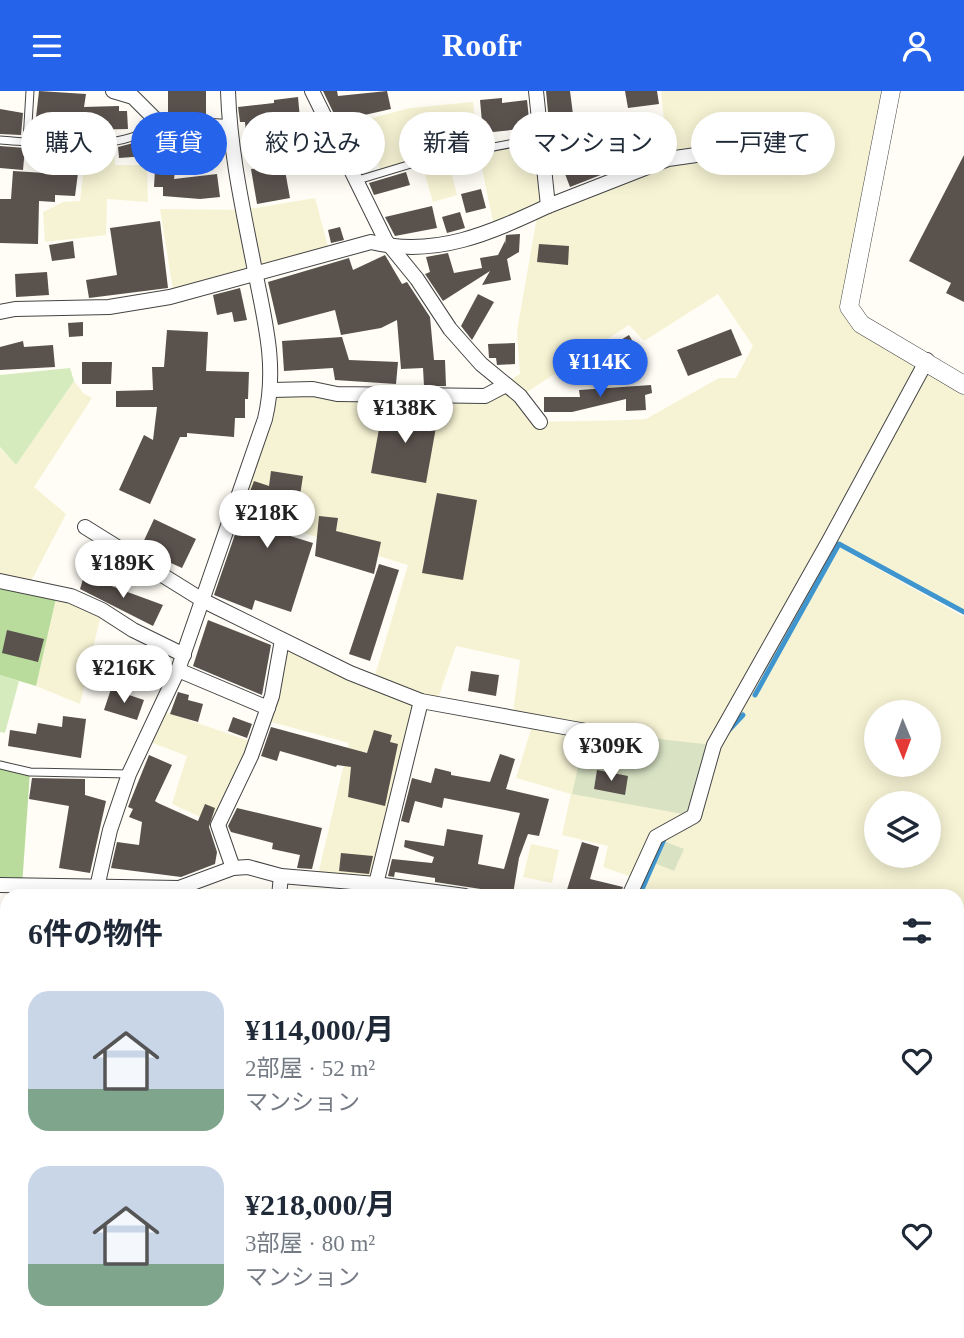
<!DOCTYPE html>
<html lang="ja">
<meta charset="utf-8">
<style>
:root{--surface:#fff;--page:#f6f6f7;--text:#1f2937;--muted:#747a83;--accent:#2563eb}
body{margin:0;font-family:"Times New Roman","Noto Sans JP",serif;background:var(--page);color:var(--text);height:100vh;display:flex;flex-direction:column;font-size:26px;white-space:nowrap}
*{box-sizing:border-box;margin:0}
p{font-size:23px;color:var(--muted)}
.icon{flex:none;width:38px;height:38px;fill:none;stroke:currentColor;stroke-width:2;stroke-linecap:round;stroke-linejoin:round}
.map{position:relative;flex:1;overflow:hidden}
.panel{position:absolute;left:0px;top:798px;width:964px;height:450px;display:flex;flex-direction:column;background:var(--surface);border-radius:21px 21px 0 0;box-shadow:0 4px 18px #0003}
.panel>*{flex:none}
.hud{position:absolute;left:21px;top:21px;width:922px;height:63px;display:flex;gap:14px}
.needle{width:46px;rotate:179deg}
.buttons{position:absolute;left:864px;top:609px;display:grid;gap:14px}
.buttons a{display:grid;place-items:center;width:77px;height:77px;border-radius:50%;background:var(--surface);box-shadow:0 4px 18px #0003;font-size:35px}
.price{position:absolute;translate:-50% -60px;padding:0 16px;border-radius:24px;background:#fff;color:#222;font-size:23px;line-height:46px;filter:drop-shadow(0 2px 4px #0008)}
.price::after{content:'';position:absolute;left:50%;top:42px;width:21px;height:16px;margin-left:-10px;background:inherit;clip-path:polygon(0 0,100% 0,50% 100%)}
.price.on{background:var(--accent);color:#fff}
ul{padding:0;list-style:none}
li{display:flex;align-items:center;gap:21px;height:175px;padding:0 28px}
li span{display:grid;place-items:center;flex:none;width:196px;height:140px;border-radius:21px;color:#555}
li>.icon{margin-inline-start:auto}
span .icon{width:84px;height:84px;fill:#fffc;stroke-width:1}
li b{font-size:30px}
h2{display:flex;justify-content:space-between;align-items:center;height:84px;padding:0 28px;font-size:30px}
.chip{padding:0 24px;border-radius:32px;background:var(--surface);box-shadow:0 4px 18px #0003;font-size:24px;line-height:63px}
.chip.on{background:var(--accent);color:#fff}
header{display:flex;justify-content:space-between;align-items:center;height:91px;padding:0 28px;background:var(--accent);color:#fff;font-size:32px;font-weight:700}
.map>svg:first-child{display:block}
.farmland{fill:#f6f3d4;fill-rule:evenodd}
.green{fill:#d5ebbd}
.forest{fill:#b9dc9c}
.cemetery{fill:#d9e3c4}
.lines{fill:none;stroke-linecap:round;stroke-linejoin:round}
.stream{stroke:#3f96cf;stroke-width:5}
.building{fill:#5a524d}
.service-casing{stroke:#444;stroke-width:9}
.minor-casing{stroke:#444;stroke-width:16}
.tertiary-casing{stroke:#444;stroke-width:19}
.service{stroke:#fff;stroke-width:7}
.minor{stroke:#fff;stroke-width:14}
.tertiary{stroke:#fff;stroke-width:18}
</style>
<header><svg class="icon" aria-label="menu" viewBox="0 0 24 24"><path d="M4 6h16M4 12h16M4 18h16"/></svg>Roofr<svg class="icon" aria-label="person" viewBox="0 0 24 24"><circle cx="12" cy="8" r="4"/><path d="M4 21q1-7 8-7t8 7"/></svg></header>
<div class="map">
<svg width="964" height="1247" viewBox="0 0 964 1247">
<rect width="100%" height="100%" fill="#fffdf5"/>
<g class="farmland">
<path d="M661,0H891L849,216L964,292V522L837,455L964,526V1165L957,1162V805H629L637,788L603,776L608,755L562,744L571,703L516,687L533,632L512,628L520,569L456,555L436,613L421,610L376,793L317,788L349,652L264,629L282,549L373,591L408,474L232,420L272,299L484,305L520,283L517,240L538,120L495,140L478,58L447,65L457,104L433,111L421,70L381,82L368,28L410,17L473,11L478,58L540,47L548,114L668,68ZM718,203L753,255L736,287H719L646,328L629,329L540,331L521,305L629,234L644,250ZM877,621H929V674H877ZM877,712H929V765H877Z"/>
<polygon points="114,48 115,74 147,74 148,111 107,108 106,144 45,151 43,121 63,111 80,110 87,53"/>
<polygon points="315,107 330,163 174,205 160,118 243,119"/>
<polygon points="74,290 83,302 92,307 34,396 66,423 28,496 0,490 0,357 16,374"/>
<polygon points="57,503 102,519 80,613 36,595"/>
<polygon points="159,619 256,652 218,734 172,713 187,665 145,649"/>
<polygon points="531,753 559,759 552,792 523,786"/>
<polygon points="0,1066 7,1067 7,1241 36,1241 36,1247 0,1247"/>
<polygon points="45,1241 929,1241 923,1247 45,1247"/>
</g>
<g class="green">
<polygon points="70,277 74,290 16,374 0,356 0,284"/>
<polygon points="0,584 19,590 5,642 0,641"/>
</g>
<g class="forest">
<polygon points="0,490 57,503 36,595 0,584"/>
<polygon points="0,674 30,681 22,795 0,794"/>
</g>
<g class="cemetery">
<polygon points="586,640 714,654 694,725 572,703"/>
<polygon points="661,749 684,758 674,780 652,771"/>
</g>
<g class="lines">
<g class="stream">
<polyline points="755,604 839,453 964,521"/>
<polyline points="729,639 743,624"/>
<polyline points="639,805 665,746"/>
<polyline points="0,974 7,974"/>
</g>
</g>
<g class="building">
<polygon points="39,0 86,3 84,16 119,15 119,20 127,20 128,38 83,39 82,47 34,44"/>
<polygon points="168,0 206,0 206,25 168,23"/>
<polygon points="323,0 337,0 338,5 387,0 391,18 360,25 365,46 347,50"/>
<polygon points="546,0 570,0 575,39 587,36 594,71 618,64 621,76 570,96 557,62 552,63"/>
<polygon points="625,0 657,0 659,13 628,17"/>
<polygon points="298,6 300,28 307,27 311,57 284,60 283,69 248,65 245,31 240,31 238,16 274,12 274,9"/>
<polygon points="502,7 502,12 527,9 530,37 483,42 480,9"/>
<polygon points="0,18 23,22 21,44 0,43"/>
<polygon points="635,42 636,48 648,44 653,59 623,68 617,47"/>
<polygon points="184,43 211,45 209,61 182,59"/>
<polygon points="145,49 146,65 119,67 118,56"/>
<polygon points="0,55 25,57 23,79 0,77"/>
<polygon points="64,59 81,59 75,105 55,104 55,111 39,110 38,153 0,152 0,108 11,108 13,80 61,83"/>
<polygon points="964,64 964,211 946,202 951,192 909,170"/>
<polygon points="284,74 290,107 257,113 251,78"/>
<polygon points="155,78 175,80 174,88 217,83 220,106 200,108 163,105 163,96 154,96"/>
<polygon points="406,81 410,94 374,104 369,92"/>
<polygon points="481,98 486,117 466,122 461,103"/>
<polygon points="432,115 437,137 395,145 385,126"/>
<polygon points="460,121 465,137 447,142 442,126"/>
<polygon points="160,130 168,197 89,207 86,189 117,184 110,137"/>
<polygon points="340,136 344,149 331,152 328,139"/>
<polygon points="520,143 519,161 507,168 511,189 482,194 490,180 443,210 425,183 430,181 426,166 448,162 454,182 482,177 480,167 498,164 505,150 505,154 506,144"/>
<polygon points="73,150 75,167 52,170 49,154"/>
<polygon points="539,153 569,155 568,174 537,171"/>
<polygon points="385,164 402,193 407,191 430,226 434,269 445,269 446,295 424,295 423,277 401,278 397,229 381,237 341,244 335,219 278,234 268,191 349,167 353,179"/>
<polygon points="47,181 49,204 16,206 15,183"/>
<polygon points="240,197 247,229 234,231 232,221 217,224 213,204"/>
<polygon points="478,203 494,211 472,249 461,235"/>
<polygon points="83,231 83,245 69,246 68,232"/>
<polygon points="731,238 742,264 688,285 677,259"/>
<polygon points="167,239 208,241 206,280 249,281 248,308 245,308 245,327 235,327 234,346 187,342 187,346 180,346 150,413 119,399 144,344 153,349 157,316 116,316 116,300 153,299 152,276 164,276"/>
<polygon points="629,244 643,268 627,277 614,253"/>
<polygon points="342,246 349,269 398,271 396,293 335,289 333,277 284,280 282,250"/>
<polygon points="23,250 24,256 53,254 55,276 0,279 0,256"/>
<polygon points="515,252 515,273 497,274 496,267 489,267 488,253"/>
<polygon points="82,271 112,271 111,293 82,293"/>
<polygon points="651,294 652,302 645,304 646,319 626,320 626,308 572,321 544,321 544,306 580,306 579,299"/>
<polygon points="383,316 438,325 426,392 371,382"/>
<polygon points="271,380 303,385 299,411 295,410 287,444 313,452 291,521 255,509 252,519 214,504 240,429 252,433 258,406 249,403 254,390 269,395"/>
<polygon points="437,402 477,409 463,489 422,482"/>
<polygon points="319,425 338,427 336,440 381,451 374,483 315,465"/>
<polygon points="154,428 196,448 182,477 140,458"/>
<polygon points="379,473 399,479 370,570 349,563"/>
<polygon points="84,485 163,514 153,535 80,498"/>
<polygon points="208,529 271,554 262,604 193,575"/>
<polygon points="7,539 44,548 38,571 2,562"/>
<polygon points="96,560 120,565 114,592 90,587"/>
<polygon points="471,580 499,584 496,605 468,600"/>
<polygon points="111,598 144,609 137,629 104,619"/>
<polygon points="178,601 189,604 188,609 203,613 198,631 170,623"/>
<polygon points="63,625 86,628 81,667 8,655 10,639 36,643 38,632 62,636"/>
<polygon points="233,626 252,633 247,647 228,640"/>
<polygon points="271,636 367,662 374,639 392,644 390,651 398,653 385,715 348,706 351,676 337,674 336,676 280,660 277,670 261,665"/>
<polygon points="500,663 515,668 506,698 549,708 539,745 528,743 519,767 513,803 435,791 435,787 395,781 394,786 388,785 392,768 432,772 434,766 404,756 405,749 444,755 447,738 483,744 478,773 504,778 520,722 444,707 442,717 415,710 409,732 401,730 412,687 431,692 435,677 451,681 451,684 490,691"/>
<polygon points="149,664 172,674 155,710 158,712 198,730 205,713 215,717 209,736 217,761 215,773 181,786 111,777 117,751 139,754 142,731 129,726 133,718 128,716"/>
<polygon points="597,679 628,685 625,704 594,698"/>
<polygon points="32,687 85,688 85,704 106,710 90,782 59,777 69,715 29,708"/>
<polygon points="237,717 322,737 312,778 297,777 300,764 272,758 273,752 231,741 228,735"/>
<polygon points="582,751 599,756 590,788 623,796 619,805 565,805"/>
<polygon points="341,762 373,765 369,783 339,780"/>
</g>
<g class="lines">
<defs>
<g id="service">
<path d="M0,49C45,52 122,63 159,32"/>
<polyline points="27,50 30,0"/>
<polyline points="358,89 421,70 540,47"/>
<polyline points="0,674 30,681 129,683"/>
<polyline points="957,1241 964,1233"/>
</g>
<g id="minor">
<polyline points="113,0 133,6 159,32 229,36"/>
<polyline points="312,0 386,150 417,188 450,238 481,273 520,305 540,331"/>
<polyline points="536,0 548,115 668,68 696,64"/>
<path d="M0,221L15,218L109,216L170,206L371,151C436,167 490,142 548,115"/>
<polyline points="272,299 313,298 337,303 485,305 506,294"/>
<polyline points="85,436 204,510 350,582 421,610 586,640"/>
<polyline points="0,490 71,505 102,519 133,539 184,564"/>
<polyline points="178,579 268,617"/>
<polyline points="233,777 218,734 251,665 272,605 282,549"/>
<polyline points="376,793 421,610"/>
<polyline points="0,794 179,797 233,777 248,776 281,785 376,793 465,805"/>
<path d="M95,805L110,739L129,683L178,579L265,328C277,278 266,235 256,185C244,123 230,63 228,0"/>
<polyline points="279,805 281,785"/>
<polyline points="629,805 656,746 694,725 714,654 829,450 927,269"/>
<polyline points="0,984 7,983"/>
</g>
<g id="tertiary">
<polyline points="891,0 849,216 861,233 964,294"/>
<polyline points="957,1162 964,1165"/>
<polyline points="36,1247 36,1241"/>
</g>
</defs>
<use href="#service" class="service-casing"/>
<use href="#minor" class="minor-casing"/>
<use href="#tertiary" class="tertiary-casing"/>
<use href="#service" class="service"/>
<use href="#minor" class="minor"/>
<use href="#tertiary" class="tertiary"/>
</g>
</svg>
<div class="buttons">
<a><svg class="needle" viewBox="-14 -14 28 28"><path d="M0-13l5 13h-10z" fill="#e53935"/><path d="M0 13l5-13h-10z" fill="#747a83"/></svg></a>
<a><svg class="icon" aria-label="layers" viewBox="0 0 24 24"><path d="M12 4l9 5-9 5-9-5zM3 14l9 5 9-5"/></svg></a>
</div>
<b class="price on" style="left:600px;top:308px">¥114K</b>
<b class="price" style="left:405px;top:354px">¥138K</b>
<b class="price" style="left:267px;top:459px">¥218K</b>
<b class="price" style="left:123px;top:509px">¥189K</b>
<b class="price" style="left:124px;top:614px">¥216K</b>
<b class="price" style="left:611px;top:692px">¥309K</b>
<div class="hud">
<a class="chip">購入</a>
<a class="chip on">賃貸</a>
<a class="chip">絞り込み</a>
<a class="chip">新着</a>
<a class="chip">マンション</a>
<a class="chip">一戸建て</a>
</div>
<section class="panel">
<h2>6件の物件<svg class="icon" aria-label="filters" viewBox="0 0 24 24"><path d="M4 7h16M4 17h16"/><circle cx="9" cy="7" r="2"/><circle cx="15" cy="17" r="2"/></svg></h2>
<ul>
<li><span style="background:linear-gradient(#c9d6e8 70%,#7fa58c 0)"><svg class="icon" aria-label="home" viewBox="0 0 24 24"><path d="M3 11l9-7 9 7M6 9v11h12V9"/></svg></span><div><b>¥114,000/月</b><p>2部屋 · 52 m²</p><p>マンション</p></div><svg class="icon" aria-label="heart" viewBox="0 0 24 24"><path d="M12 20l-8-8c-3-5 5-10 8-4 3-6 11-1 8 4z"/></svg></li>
<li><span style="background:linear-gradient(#c9d6e8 70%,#7fa58c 0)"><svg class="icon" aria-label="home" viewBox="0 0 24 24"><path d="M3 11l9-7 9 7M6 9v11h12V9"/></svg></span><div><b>¥218,000/月</b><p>3部屋 · 80 m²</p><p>マンション</p></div><svg class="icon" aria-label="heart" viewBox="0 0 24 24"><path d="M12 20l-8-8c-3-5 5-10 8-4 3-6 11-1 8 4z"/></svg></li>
</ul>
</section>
</div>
